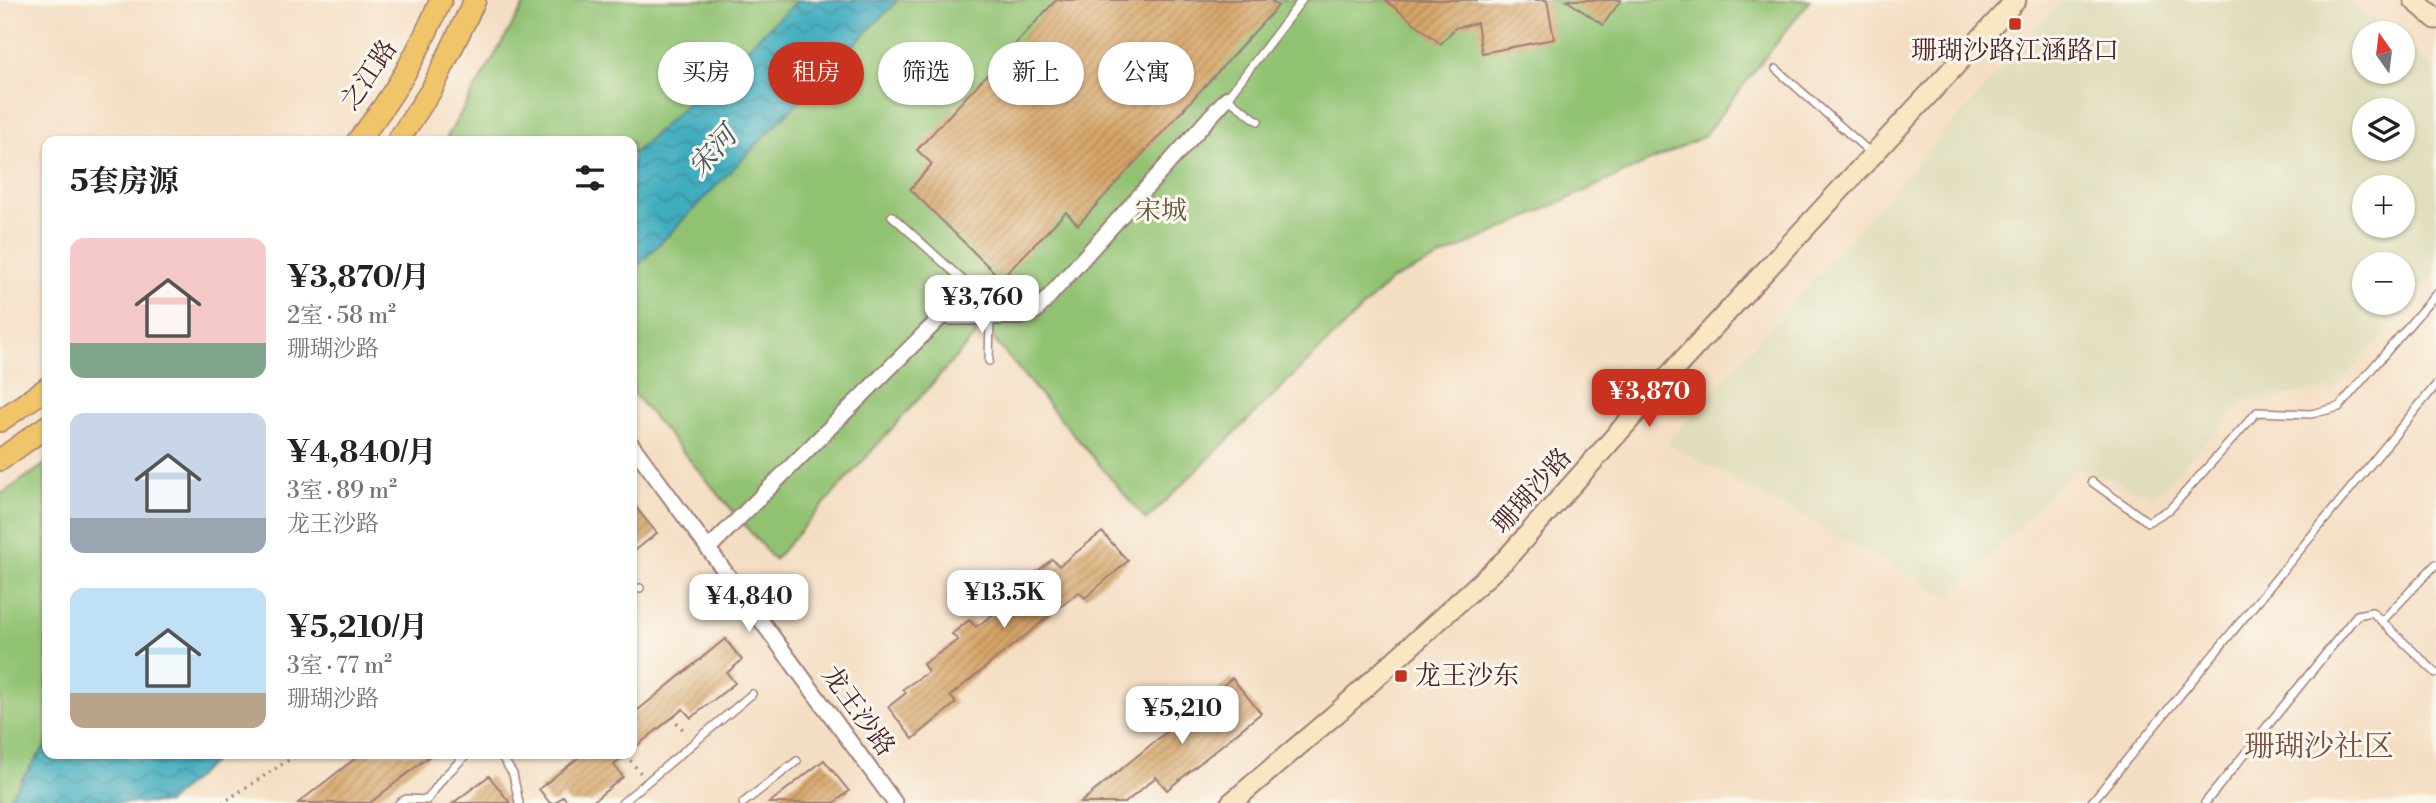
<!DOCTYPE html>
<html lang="zh">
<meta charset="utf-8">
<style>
:root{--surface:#fff;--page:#f2f2f2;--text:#222;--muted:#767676;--accent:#c8321e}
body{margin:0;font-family:"Libre Bodoni","Noto Serif SC",serif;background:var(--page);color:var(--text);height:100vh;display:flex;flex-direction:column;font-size:26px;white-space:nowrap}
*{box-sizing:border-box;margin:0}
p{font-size:23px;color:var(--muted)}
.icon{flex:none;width:38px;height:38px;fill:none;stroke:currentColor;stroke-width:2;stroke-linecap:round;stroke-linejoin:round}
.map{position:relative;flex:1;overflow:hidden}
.drawer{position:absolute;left:42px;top:136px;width:595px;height:623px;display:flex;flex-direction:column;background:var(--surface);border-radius:14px;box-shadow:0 2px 5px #0004}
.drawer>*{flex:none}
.hud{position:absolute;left:658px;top:42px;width:665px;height:63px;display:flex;gap:14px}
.needle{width:46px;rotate:346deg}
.controls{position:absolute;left:2352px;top:21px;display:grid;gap:14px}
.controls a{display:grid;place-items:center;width:63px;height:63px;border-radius:50%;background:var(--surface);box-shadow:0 2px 5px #0004;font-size:35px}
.price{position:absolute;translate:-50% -60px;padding:0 16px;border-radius:14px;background:#fff;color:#222;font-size:23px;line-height:46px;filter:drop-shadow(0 2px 4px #0008)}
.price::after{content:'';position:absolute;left:50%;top:42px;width:21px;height:16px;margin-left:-10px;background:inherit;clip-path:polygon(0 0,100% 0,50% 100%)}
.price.on{background:var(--accent);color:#fff}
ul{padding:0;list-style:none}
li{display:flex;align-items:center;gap:21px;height:175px;padding:0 28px}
li span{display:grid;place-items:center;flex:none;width:196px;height:140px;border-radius:14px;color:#555}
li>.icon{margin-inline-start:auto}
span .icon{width:84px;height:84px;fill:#fffc;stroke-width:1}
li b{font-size:30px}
h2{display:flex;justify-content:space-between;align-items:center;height:84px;padding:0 28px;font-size:30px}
.chip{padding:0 24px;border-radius:32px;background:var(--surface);box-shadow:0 2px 5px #0004;font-size:24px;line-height:63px}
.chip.on{background:var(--accent);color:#fff}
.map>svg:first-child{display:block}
.built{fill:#dfddbb;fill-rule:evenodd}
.green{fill:#91c272;stroke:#6e704e;stroke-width:2}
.water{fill:url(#water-waves);stroke:#466675;stroke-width:2}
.building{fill:url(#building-hatch)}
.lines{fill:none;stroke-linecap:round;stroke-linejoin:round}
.lane-casing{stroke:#9f7e77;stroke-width:10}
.street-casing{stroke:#9f7e77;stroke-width:18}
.secondary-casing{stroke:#9f7e77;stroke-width:23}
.primary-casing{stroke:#9f7e77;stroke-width:24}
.path{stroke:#9f7e77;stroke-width:3.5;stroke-dasharray:2 5;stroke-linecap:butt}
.lane{stroke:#fff;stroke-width:7}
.street{stroke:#fff;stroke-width:14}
.secondary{stroke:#f9e7c3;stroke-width:19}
.primary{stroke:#f0c469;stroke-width:21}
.poi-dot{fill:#c8321e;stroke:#fbf7ec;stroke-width:2.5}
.labels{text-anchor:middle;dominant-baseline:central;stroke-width:6;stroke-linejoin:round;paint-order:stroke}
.poi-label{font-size:26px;fill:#4a1f2b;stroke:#fbf7ec}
.street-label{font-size:26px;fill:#4a1f2b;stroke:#fbf7ec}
.park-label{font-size:26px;fill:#635844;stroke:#fbf7ec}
.water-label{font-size:28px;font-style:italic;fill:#465866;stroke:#fbf7ec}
.quarter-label{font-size:30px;fill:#7b4e40;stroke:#fbf7ec}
</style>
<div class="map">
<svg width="2436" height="803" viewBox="0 0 2436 803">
<defs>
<pattern id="water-waves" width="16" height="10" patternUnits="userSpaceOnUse" patternTransform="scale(1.75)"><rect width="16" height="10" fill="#41adbf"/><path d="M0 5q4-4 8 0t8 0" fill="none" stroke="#388c9b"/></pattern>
<pattern id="building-hatch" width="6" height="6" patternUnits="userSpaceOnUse" patternTransform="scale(1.75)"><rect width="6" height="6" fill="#d6a567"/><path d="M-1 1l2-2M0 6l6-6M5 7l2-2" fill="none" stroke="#b08655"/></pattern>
</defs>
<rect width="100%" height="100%" fill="#fbf7ec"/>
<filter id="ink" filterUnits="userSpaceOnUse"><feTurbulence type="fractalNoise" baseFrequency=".0143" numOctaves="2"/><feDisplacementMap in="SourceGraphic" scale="14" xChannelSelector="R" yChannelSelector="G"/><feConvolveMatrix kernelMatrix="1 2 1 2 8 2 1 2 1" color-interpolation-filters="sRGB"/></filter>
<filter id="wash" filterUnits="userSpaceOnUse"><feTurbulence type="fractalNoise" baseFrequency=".00686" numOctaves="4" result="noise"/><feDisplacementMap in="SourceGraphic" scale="28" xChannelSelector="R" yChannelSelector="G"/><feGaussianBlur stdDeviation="1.57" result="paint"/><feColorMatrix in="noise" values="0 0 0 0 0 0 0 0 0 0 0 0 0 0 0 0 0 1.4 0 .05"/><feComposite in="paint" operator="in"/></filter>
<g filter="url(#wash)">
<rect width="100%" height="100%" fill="#f4dec3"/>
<path class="built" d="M2063,0H2348L2391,33H2364V72H2403V43L2436,69V274L2335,389L2245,400L2154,496L2076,467L1950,597L1667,443ZM2364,110H2403V149H2364ZM2364,187H2403V226H2364ZM2364,264H2403V303H2364Z"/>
<g class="green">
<polygon points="527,0 1810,0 1703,137 1391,280 1146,520 983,327 774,560 632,392 632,142 444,142"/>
<polygon points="47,463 47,744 5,803 0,803 0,495"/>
</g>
<g class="water">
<polygon points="798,0 898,0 632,272 632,155"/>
<polygon points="47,744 47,754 222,754 167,803 5,803"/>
</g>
<g id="blocks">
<g class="building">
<polygon points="1056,0 1270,0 1278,6 1078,225 1066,212 1001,279 910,189 932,164 917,150"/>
<polygon points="1385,0 1547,0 1554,39 1482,53 1477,23 1455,28 1441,44"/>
<polygon points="1566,0 1621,0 1603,25"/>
<polygon points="632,503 657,533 632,553"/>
<polygon points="1102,532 1128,561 1085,598 1079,592 950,696 956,703 913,739 888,707 906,693 903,689 928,672 923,664 958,640 952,634 969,620 976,627 1011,601 1003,591 1020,576 1025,582 1052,559 1059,566"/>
<polygon points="725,639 742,660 727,673 735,683 691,718 683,709 632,750 632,715"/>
<polygon points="1232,678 1261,713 1167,790 1156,777 1125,803 1080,803"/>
<polygon points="361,754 432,754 370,803 298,803"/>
<polygon points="583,754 627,754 614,765 623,777 591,803 569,803 563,796 555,803 550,803 539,789"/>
<polygon points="824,760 849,791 834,803 769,803"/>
<polygon points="489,776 510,803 453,803"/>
</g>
</g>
</g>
<g filter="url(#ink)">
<use href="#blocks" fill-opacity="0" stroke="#9f7e77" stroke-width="2"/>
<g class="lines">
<defs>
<g id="lane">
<polyline points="1776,69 1872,154"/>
<polyline points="1258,121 1227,98 1302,0"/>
<polyline points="892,216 977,293 990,317 989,361"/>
<polyline points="2092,482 2148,522 2170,509 2257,412 2311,414 2339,407 2436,294"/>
<polyline points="632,591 640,588"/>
<polyline points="2382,621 2436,564"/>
<polyline points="500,754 513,774 519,803"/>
<polyline points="399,803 406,799 427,800 443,778 467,754"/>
<polyline points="622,803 752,694"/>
<polyline points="743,803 797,761"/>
<polyline points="2091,803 2436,385"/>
<polyline points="2205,803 2357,615 2372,612 2436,673"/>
</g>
<g id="street">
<polyline points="632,445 895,803"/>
<polyline points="708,549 941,317 1021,317 1036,311 1227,98"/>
</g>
<g id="secondary">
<polyline points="2414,0 2436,19"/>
<polyline points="1231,803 1338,712 1506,559 1681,362 2016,0"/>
</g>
<g id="primary">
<path d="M357,142C395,95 417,55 441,0"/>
<polyline points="397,142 432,89 475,0"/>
<polyline points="0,421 47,388"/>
<polyline points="0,460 47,426"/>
</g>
</defs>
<use href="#lane" class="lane-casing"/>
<use href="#street" class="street-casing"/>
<use href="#secondary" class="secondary-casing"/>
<use href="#primary" class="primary-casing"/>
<g class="path">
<polyline points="672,717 686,733"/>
<polyline points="626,755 642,775"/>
<polyline points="222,803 298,754"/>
</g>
<use href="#lane" class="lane"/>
<use href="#street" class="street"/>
<use href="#secondary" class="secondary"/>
<use href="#primary" class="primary"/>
</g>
</g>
<g class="poi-dot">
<rect x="2008" y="17" width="14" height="14" rx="3.5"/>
<rect x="1394" y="669" width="14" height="14" rx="3.5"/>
</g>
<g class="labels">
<g class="poi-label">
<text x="2015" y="51">珊瑚沙路江涵路口</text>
<text x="1415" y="676" text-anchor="start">龙王沙东</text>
</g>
<g class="street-label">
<text transform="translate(369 75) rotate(-56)">之江路</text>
<text transform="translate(1532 491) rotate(-48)">珊瑚沙路</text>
<text transform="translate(858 711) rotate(54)">龙王沙路</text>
</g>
<g class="park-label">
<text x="1161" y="211">宋城</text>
</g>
<g class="water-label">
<text transform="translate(713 152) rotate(-48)">宋河</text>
</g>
<g class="quarter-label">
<text x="2319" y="747">珊瑚沙社区</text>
</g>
</g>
</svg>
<div class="controls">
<a><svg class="needle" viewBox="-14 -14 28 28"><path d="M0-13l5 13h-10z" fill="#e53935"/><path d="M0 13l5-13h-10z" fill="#767676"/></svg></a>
<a><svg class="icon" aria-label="layers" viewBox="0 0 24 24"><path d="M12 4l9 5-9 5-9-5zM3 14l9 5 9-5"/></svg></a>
<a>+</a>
<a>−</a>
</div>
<b class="price" style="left:982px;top:335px">¥3,760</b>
<b class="price on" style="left:1649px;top:429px">¥3,870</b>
<b class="price" style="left:1004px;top:630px">¥13.5K</b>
<b class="price" style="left:749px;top:634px">¥4,840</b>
<b class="price" style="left:1182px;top:746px">¥5,210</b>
<div class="hud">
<a class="chip">买房</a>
<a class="chip on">租房</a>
<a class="chip">筛选</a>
<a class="chip">新上</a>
<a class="chip">公寓</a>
</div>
<section class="drawer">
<h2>5套房源<svg class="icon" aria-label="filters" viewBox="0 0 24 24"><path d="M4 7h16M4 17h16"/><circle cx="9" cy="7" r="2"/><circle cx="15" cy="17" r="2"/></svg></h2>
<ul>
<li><span style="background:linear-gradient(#f6c9c9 75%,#7fa58c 0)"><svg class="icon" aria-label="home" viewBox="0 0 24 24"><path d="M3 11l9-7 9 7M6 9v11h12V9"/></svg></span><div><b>¥3,870/月</b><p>2室 · 58 m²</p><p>珊瑚沙路</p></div></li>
<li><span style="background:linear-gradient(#c9d6e8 75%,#9aa5b1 0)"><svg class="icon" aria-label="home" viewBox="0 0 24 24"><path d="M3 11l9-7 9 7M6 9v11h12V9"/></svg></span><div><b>¥4,840/月</b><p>3室 · 89 m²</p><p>龙王沙路</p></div></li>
<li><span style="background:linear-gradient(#bfe0f5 75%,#b9a48a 0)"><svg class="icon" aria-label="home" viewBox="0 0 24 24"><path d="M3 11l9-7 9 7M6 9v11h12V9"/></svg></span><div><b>¥5,210/月</b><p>3室 · 77 m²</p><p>珊瑚沙路</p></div></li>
</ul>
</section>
</div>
